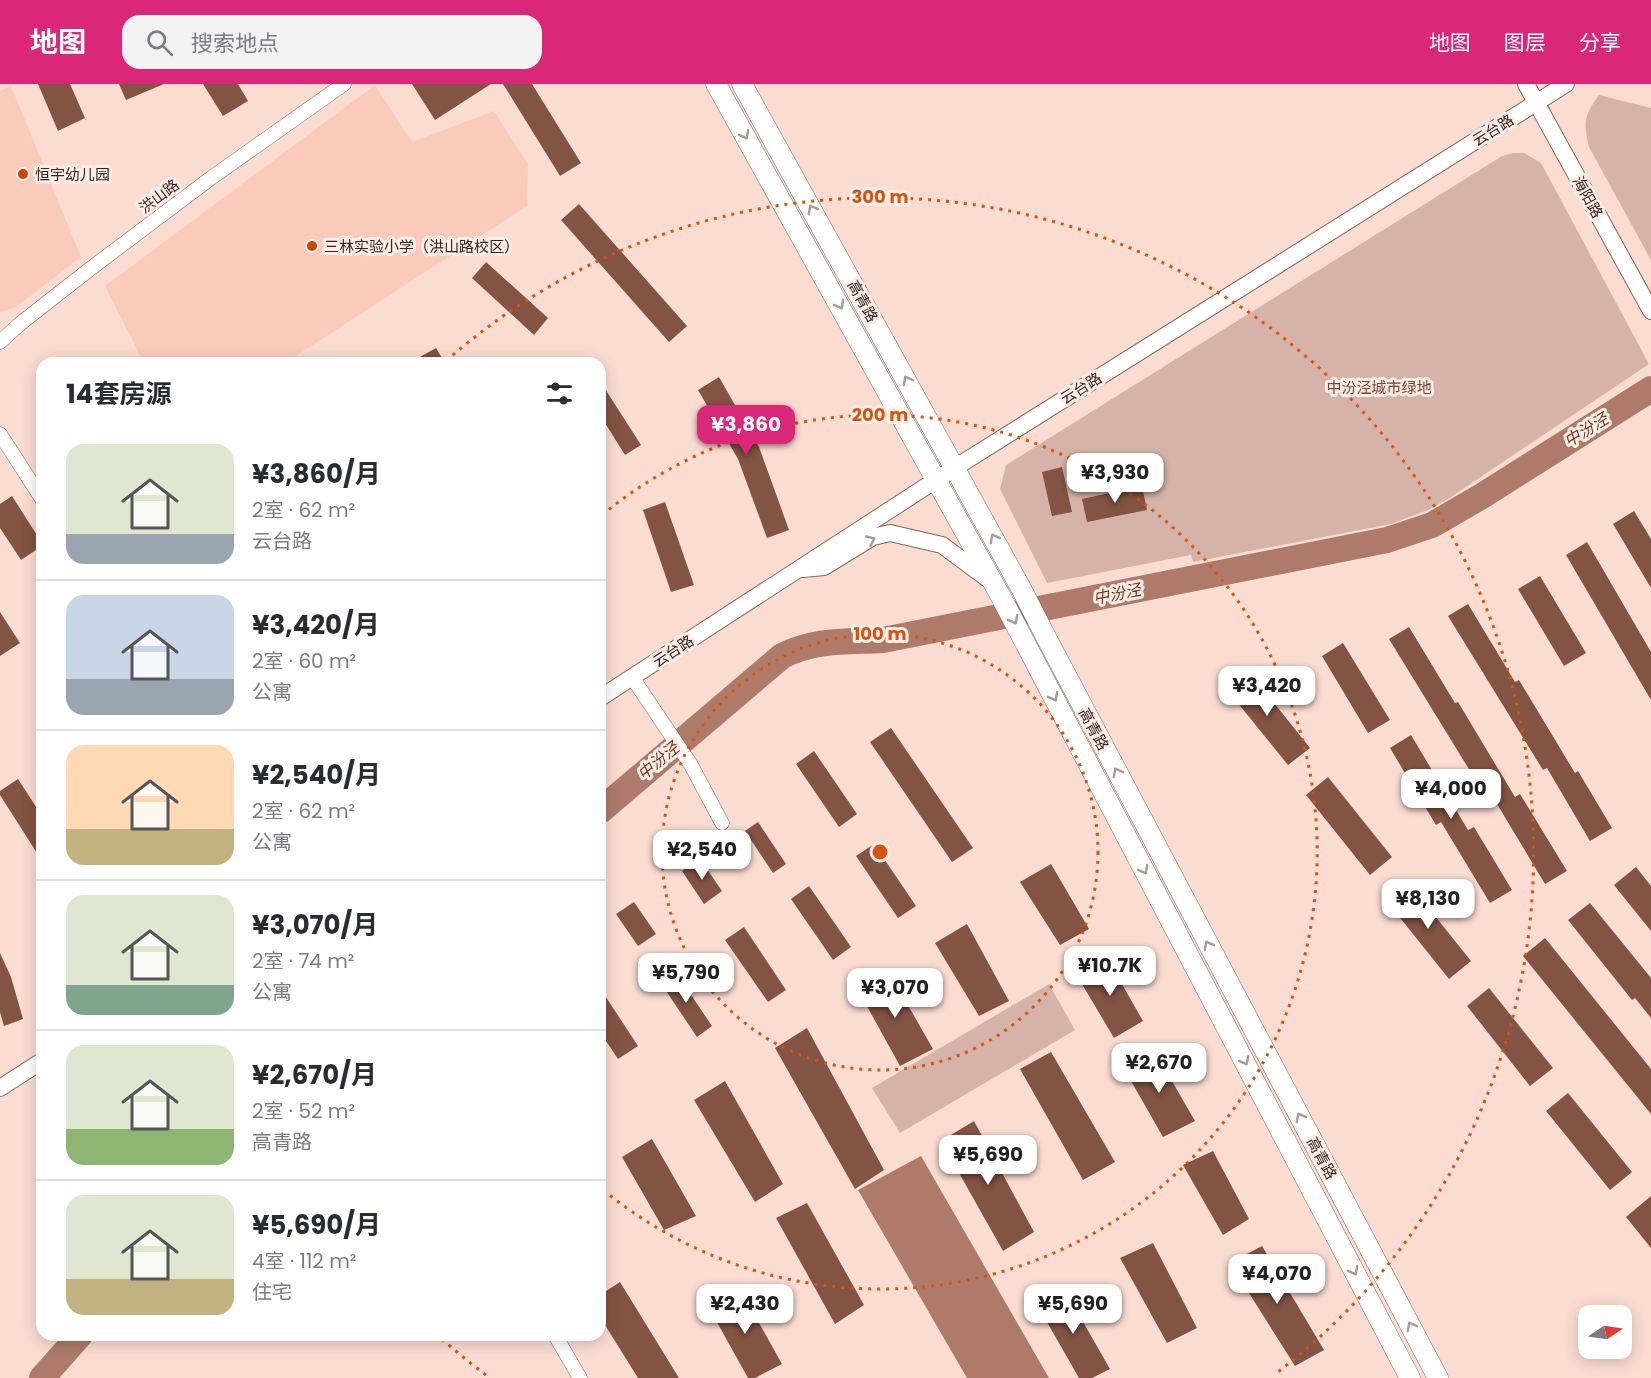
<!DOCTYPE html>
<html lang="zh">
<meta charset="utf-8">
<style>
:root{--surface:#fff;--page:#f2f2f3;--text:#2b2b33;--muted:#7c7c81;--line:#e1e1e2;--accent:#db2777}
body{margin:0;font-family:Poppins,"Noto Sans SC",sans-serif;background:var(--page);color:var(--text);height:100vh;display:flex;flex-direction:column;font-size:22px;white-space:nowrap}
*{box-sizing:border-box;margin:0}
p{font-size:20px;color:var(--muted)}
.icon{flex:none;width:33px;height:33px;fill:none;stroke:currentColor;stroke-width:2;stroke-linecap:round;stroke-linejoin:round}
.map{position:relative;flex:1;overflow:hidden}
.sheet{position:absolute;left:36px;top:273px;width:570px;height:984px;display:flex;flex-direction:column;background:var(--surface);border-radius:18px;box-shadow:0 3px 15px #0003}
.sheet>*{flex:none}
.needle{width:39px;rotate:77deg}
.fabs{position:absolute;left:1578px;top:1221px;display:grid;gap:12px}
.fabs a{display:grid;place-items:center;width:54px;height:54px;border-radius:12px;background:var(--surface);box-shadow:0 3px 15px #0003;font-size:30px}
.price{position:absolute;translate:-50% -51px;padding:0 14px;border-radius:12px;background:#fff;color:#222;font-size:20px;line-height:39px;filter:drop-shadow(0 2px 3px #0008)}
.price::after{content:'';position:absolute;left:50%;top:36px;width:18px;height:14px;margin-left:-9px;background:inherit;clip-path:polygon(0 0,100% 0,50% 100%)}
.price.current{background:var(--accent);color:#fff}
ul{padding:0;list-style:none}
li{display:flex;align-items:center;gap:18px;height:150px;padding:0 30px}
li+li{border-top:2px solid var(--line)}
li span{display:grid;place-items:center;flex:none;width:168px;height:120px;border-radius:18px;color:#555}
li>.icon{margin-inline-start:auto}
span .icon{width:72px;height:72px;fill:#fffc;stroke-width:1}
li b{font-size:26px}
h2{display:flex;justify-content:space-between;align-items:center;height:72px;padding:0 30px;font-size:26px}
header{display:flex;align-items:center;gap:36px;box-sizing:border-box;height:84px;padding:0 30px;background:var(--accent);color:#fff}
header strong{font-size:28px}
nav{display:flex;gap:33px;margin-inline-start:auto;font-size:21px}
.search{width:420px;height:54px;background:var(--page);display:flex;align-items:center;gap:15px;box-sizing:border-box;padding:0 21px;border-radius:18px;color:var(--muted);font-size:22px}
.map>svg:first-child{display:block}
.built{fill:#facbbb}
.green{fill:#d5b3a8}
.water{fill:#ae7b6a}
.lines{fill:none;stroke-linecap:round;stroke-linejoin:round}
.river{stroke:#ae7b6a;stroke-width:26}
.building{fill:#835343}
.minor-casing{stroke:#88665a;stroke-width:15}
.tertiary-casing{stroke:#88665a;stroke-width:18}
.secondary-casing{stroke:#88665a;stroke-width:21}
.minor{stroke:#fff;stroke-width:14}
.tertiary{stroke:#fff;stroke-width:16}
.secondary{stroke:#fff;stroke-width:20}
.oneway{stroke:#a49d9b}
.ring{fill:none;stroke:#d6540e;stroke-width:3;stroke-dasharray:3 6}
.poi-dot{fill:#cb4503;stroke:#fdede7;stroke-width:2}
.labels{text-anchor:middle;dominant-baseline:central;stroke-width:6;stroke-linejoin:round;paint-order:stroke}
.street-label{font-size:15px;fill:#342521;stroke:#fdede7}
.poi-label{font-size:15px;fill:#342521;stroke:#fdede7;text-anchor:start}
.park-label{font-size:15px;fill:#85422b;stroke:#fdede7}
.water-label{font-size:16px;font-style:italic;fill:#77351e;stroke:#fdede7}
.centre{fill:#d6540e;stroke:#fdede7;stroke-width:3}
.ring-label{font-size:18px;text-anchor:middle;font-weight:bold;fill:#d6540e;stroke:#fdede7;stroke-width:6;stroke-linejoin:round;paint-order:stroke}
</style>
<header>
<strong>地图</strong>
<div class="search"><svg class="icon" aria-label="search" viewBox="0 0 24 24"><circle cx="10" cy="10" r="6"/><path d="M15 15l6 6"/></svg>搜索地点</div>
<nav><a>地图</a><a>图层</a><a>分享</a></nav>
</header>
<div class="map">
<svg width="1651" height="1294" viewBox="0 0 1651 1294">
<rect width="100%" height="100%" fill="#fbdcd1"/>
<g class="built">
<polygon points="375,1 412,58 494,27 528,80 527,122 285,279 144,279 105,202"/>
<polygon points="11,2 81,173 16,223 0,228 0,7"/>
</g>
<g class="green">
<path d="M1599,11L1651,24V176L1589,63C1583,39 1584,31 1599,11Z"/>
<polygon points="1513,69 1524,69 1541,79 1649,280 1448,415 1428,426 1391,440 1193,478 1191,471 1047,499 1000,405 1006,381 1502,72"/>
<polygon points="1049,900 1075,946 900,1049 872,1004"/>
</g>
<polygon class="water" points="921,1072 1049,1294 967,1294 858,1106"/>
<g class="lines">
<g class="river">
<path d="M600,727L782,572C815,555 847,558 883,556L1387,456L1432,441L1482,412L1651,305"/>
<polyline points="42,1294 80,1251"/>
</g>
</g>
<g class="building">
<polygon points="38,0 70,0 85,34 58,47"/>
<polygon points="119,0 164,0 126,16"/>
<polygon points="203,0 238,0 248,17 223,32"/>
<polygon points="412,0 491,0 435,36"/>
<polygon points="503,0 532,0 581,79 560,92"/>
<polygon points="579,120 687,242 669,258 561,136"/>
<polygon points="486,178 548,234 534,251 472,194"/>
<polygon points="436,264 445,279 409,279"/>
<polygon points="719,293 759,363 789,446 767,454 738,375 698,306"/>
<polygon points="600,297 641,361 625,371 600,331"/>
<polygon points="1062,383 1072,428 1052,432 1042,388"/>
<polygon points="1142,402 1147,426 1087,438 1082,415"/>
<polygon points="12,412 42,459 42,462 21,476 0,444 0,420"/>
<polygon points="665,418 694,501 671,508 643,426"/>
<polygon points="1634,427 1651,455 1651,504 1613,440"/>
<polygon points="1587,458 1651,568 1651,616 1566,471"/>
<polygon points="1540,492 1586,569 1564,582 1518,505"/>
<polygon points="1468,520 1515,598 1519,596 1575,689 1578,687 1612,744 1590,757 1547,684 1543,686 1448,532"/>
<polygon points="0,528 20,559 0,572"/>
<polygon points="1409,543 1455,619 1458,618 1515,713 1520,710 1567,787 1545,800 1488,705 1483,708 1389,555"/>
<polygon points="1343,559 1390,636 1368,649 1322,572"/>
<polygon points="1246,584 1310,664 1288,681 1224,602"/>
<polygon points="891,644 973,764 952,778 870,658"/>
<polygon points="1411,651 1468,746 1474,743 1512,806 1490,819 1441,738 1436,741 1390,664"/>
<polygon points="814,667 857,730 839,743 796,680"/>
<polygon points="1328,693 1392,773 1370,791 1306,711"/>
<polygon points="18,695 42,732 42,777 0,711 0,707"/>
<polygon points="758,738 786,780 773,789 745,747"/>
<polygon points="874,760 916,822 898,834 856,772"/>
<polygon points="700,775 722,807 704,820 682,787"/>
<polygon points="1051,780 1089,845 1060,861 1020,798"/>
<polygon points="1636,783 1651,802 1651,847 1614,801"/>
<polygon points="1407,797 1471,877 1449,895 1385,815"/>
<polygon points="809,802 851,863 833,876 791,815"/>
<polygon points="634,818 656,850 638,862 616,830"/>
<polygon points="1590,819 1651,894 1651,934 1635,914 1632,916 1568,836"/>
<polygon points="967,840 1009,917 979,932 935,859"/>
<polygon points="744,843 786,906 768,918 725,856"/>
<polygon points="1545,854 1651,985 1651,1030 1523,872"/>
<polygon points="0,869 11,893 23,935 4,942 0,928"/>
<polygon points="1106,872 1143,937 1114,954 1076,890"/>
<polygon points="675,887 712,942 697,953 660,898"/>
<polygon points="889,888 933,965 900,982 858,906"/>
<polygon points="600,904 638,962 618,975 600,948"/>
<polygon points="1489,904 1553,984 1530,1002 1467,922"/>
<polygon points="807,944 884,1086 855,1105 775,964"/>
<polygon points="1154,966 1195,1037 1163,1053 1123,983"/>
<polygon points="1051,968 1115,1078 1083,1096 1020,985"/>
<polygon points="725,997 783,1100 755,1118 694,1016"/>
<polygon points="1568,1009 1632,1088 1610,1106 1546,1027"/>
<polygon points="974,1037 1034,1148 1003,1167 941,1057"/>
<polygon points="652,1055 696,1132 664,1146 622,1073"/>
<polygon points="1213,1067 1249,1135 1223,1151 1183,1081"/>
<polygon points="1651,1112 1651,1164 1626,1133"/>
<polygon points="807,1119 864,1221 835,1240 776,1134"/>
<polygon points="1153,1159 1197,1244 1167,1259 1120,1174"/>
<polygon points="1262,1162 1324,1266 1295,1282 1230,1179"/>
<polygon points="620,1198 679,1294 638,1294 600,1233 600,1211"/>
<polygon points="1063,1203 1110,1285 1092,1294 1079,1294 1036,1219"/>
<polygon points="740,1205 782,1280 755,1294 748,1294 709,1224"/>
</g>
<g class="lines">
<defs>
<g id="minor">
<polyline points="0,258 21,239 90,185 211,94 344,0"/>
<polyline points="0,350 42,415"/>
<polyline points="632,593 691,681 722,739"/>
<polyline points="555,1251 580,1294"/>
</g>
<g id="tertiary">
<polyline points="1526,0 1651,227"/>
<polyline points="803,485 824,483 873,453 890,449 942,461 992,498"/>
<polyline points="600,614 956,383 1566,0"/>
<polyline points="0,1004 42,977"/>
</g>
<g id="secondary">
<polyline points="716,0 1000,511 1410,1294"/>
<polyline points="742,0 1022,506 1046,553 1438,1294"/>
</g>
</defs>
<use href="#minor" class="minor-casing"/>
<use href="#tertiary" class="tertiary-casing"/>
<use href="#secondary" class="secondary-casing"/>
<use href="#minor" class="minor"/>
<use href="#tertiary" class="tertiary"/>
<use href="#secondary" class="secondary"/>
</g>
<defs><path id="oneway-chevron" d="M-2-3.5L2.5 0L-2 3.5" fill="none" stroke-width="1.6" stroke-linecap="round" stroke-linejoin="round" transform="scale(1.5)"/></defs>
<g class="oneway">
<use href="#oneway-chevron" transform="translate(745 51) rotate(61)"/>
<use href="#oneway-chevron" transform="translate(812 125) rotate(-119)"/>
<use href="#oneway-chevron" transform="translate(840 221) rotate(61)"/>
<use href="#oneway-chevron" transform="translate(907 296) rotate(-119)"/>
<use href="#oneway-chevron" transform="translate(994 454) rotate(-119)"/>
<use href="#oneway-chevron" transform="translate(871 456) rotate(-25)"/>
<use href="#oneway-chevron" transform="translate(1014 536) rotate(62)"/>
<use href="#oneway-chevron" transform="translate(1054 613) rotate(62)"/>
<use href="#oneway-chevron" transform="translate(1117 688) rotate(-118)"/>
<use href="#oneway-chevron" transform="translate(1144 786) rotate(62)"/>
<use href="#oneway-chevron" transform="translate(1208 861) rotate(-118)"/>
<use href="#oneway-chevron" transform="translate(1245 977) rotate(62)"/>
<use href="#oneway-chevron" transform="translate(1300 1033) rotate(-118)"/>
<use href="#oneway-chevron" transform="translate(1354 1187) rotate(62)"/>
<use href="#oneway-chevron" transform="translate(1411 1242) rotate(-118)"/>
</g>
<g class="ring">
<circle cx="880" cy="768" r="218"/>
<path d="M602 431A437 437 0 1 1 602 1105"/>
<path d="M486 1291A655 655 0 0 1 442 1255M446 277A655 655 0 1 1 1274 1291"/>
</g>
<g class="poi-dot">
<circle cx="23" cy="90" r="6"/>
<circle cx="312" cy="162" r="6"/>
</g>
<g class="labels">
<g class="street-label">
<text transform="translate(1493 46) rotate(-32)">云台路</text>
<text transform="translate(159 112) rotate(-37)">洪山路</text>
<text transform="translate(1588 113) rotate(61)">海阳路</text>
<text transform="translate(863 217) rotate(61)">高青路</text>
<text transform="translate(1081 304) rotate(-32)">云台路</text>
<text transform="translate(673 567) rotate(-33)">云台路</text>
<text transform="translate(1094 645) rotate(62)">高青路</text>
<text transform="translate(1322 1074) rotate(62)">高青路</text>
</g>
<g class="poi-label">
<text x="35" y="90">恒宇幼儿园</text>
<text x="324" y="162">三林实验小学（洪山路校区）</text>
</g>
<g class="park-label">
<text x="1379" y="303">中汾泾城市绿地</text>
</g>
<g class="water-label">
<text transform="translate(1586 346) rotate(-32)">中汾泾</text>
<text transform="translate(1117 510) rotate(-11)">中汾泾</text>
<text transform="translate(658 677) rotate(-40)">中汾泾</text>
</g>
</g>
<circle cx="880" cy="768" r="9" class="centre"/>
<g class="ring-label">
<text x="880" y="119">300 m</text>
<text x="880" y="337">200 m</text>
<text x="880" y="556">100 m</text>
</g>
</svg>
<div class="fabs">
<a><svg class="needle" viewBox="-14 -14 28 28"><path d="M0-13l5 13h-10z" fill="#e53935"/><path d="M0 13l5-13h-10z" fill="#7c7c81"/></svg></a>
</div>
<b class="price current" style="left:746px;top:372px">¥3,860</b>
<b class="price" style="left:1115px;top:420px">¥3,930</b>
<b class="price" style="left:1267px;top:633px">¥3,420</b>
<b class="price" style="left:1451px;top:736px">¥4,000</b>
<b class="price" style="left:702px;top:797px">¥2,540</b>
<b class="price" style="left:1428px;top:846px">¥8,130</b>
<b class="price" style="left:1110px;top:913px">¥10.7K</b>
<b class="price" style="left:686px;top:920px">¥5,790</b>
<b class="price" style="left:895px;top:935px">¥3,070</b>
<b class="price" style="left:1159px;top:1010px">¥2,670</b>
<b class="price" style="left:988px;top:1102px">¥5,690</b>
<b class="price" style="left:1277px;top:1221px">¥4,070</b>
<b class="price" style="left:745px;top:1251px">¥2,430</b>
<b class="price" style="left:1073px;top:1251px">¥5,690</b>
<section class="sheet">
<h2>14套房源<svg class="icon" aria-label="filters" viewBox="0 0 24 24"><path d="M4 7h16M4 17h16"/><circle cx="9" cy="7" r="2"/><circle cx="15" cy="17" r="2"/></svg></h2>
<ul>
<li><span style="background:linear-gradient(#dfe7d0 75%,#9aa5b1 0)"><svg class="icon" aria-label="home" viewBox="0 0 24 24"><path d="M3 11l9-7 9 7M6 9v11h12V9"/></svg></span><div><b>¥3,860/月</b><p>2室 · 62 m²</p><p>云台路</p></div></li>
<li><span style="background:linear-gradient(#c9d6e8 70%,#9aa5b1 0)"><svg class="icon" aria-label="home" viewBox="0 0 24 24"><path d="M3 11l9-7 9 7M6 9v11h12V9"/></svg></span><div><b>¥3,420/月</b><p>2室 · 60 m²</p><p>公寓</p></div></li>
<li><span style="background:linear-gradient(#ffd9b3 70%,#c2b280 0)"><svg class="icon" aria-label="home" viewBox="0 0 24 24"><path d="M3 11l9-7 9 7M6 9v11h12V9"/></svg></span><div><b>¥2,540/月</b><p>2室 · 62 m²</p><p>公寓</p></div></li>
<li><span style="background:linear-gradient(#dfe7d0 75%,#7fa58c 0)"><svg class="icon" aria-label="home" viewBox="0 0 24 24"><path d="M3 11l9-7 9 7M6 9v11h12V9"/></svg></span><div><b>¥3,070/月</b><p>2室 · 74 m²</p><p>公寓</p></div></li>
<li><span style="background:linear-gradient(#dfe7d0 70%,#8fb573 0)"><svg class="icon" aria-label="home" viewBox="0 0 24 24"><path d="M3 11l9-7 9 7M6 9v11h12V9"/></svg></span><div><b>¥2,670/月</b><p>2室 · 52 m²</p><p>高青路</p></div></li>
<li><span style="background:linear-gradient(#dfe7d0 70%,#c2b280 0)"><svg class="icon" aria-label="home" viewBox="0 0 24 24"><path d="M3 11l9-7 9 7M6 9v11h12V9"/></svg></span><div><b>¥5,690/月</b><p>4室 · 112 m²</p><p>住宅</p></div></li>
</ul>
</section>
</div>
